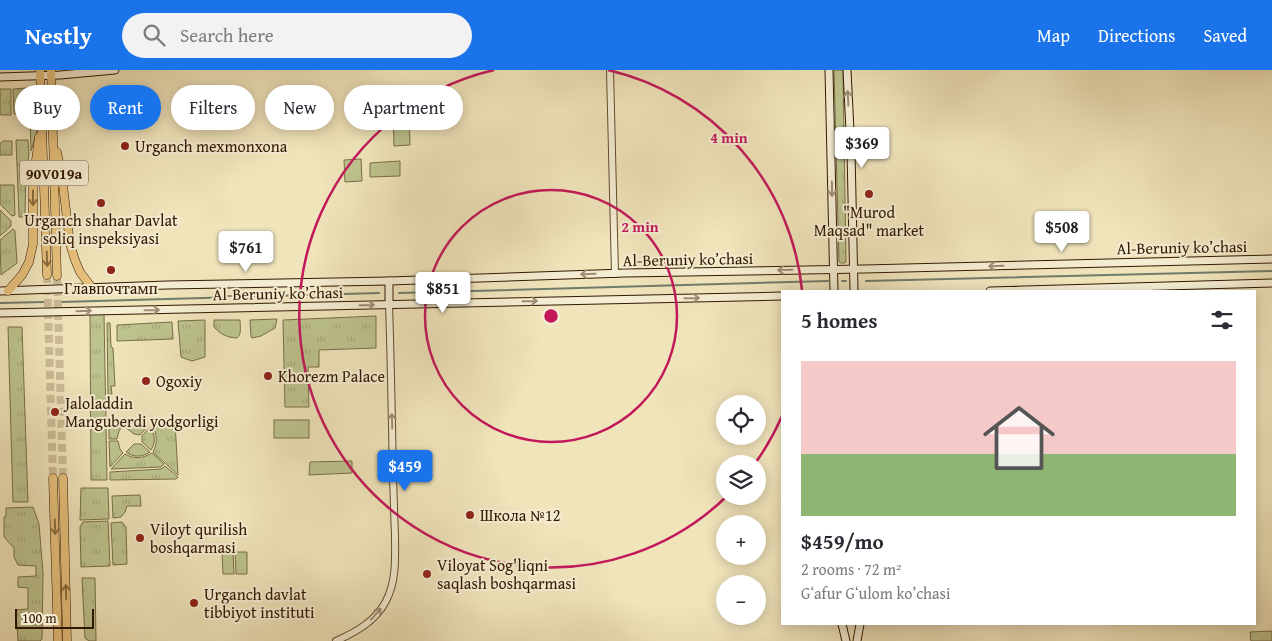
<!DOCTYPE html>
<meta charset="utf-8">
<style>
:root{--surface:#fff;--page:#f2f2f3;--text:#2b2b33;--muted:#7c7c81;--line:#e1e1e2;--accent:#1a73e8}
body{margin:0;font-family:"Gentium Book Plus",serif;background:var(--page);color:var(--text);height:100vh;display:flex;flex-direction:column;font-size:19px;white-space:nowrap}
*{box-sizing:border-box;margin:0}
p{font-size:16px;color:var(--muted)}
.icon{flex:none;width:28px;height:28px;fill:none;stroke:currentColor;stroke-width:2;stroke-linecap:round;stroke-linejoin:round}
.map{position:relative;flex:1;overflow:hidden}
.drawer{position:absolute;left:781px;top:220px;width:475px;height:335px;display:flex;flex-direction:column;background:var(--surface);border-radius:0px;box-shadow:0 2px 12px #0003}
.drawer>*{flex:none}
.banner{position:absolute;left:15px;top:15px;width:475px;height:45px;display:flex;gap:10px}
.fabs{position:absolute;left:716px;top:325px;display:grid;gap:10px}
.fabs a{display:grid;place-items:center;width:50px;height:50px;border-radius:50%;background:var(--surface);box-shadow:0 2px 12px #0003;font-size:25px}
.scale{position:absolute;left:15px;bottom:12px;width:79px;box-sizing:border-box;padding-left:5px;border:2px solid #321800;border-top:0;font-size:14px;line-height:18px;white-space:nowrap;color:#321800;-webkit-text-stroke:4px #f5edd3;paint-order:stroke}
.price{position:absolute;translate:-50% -42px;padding:0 11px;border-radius:5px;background:#fff;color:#222;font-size:16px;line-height:32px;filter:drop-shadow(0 1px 2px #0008)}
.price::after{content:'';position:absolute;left:50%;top:30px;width:15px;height:11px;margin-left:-8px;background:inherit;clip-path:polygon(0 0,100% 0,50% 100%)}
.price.active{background:var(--accent);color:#fff}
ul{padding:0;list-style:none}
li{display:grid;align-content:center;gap:10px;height:265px;padding:0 20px}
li+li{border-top:1px solid var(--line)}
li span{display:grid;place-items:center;height:155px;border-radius:0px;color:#555}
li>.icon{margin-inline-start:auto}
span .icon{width:90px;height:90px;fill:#fffc;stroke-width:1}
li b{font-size:21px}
h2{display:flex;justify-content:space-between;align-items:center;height:60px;padding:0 20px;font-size:21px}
.pill{padding:0 18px;border-radius:22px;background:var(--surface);box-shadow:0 2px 12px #0003;font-size:18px;line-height:45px}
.pill.active{background:var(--accent);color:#fff}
header{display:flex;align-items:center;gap:30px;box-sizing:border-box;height:70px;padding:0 25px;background:var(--accent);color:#fff}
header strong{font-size:24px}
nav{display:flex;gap:28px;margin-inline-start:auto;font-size:18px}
.search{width:350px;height:45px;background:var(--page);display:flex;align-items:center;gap:12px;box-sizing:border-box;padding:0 18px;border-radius:28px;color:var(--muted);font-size:19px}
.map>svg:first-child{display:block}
.grass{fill:url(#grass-tufts);stroke:#786e47}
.garden{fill:#bdc38e;stroke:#786e47}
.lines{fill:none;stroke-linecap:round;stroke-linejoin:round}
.stream{stroke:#707c6a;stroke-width:2}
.primary-tunnel{stroke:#cabb96;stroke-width:8;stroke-dasharray:8 4;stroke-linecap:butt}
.tertiary-casing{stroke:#624b2f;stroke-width:8}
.secondary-casing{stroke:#321800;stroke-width:9}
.primary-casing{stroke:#321800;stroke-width:9}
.tertiary{stroke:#f5edd3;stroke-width:6}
.secondary{stroke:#f5edd3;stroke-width:7}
.primary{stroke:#e8c27e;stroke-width:8}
.oneway{stroke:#9d8d74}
.oneway2{stroke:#8d6d3f}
.ring{fill:none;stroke:#c2185b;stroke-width:2.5}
.poi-dot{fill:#8f2418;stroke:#f5edd3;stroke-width:2}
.labels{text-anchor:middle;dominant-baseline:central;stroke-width:4;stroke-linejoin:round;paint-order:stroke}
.shield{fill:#f5edd3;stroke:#6c583f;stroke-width:1}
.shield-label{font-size:15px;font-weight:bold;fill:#321800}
.poi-label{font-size:16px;fill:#321800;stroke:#f5edd3;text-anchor:start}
.street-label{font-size:16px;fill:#321800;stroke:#f5edd3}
.centre{fill:#c2185b;stroke:#f5edd3;stroke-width:2.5}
.ring-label{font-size:15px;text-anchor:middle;font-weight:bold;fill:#c2185b;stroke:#f5edd3;stroke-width:4;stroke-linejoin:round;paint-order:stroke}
</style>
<header>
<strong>Nestly</strong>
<div class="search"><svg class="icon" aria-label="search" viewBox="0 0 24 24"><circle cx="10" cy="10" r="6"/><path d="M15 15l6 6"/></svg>Search here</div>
<nav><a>Map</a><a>Directions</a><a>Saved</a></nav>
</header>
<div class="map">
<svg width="1272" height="571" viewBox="0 0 1272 571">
<defs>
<pattern id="grass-tufts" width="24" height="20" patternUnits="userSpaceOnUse" patternTransform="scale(1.25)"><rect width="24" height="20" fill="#bdc38e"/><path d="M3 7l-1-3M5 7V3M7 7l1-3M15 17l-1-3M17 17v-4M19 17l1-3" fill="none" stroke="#a3a779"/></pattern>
</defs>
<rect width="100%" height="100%" fill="#f0e4bb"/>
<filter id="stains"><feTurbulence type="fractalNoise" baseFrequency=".004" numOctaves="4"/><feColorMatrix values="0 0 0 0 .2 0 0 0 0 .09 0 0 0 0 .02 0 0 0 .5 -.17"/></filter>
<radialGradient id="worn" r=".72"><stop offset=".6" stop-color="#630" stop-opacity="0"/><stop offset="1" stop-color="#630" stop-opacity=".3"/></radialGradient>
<g class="grass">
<polygon points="834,0 843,0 846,192 845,193 840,193 839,191"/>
<polygon points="27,18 28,44 14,44 13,19"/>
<polygon points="29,18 35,18 37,61 31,81"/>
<polygon points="0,19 11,19 11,45 1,45 0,44"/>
<polygon points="16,70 28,70 29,85 26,102 25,143 23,147 19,147"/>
<polygon points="3,71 12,71 12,85 0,85 0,74"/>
<polygon points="0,115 14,115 15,145 12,146 0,134"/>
<polygon points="0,140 11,151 11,156 0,166"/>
<polygon points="13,159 15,161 17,193 1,205 0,170"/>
<polygon points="90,244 104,244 107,410 91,410"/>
<polygon points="376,246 376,278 319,280 319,297 308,297 309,337 285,337 283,250"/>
<polygon points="277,249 275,258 261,266 252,268 251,267 250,250"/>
<polygon points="205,250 205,287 192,291 181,287 178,251"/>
<path d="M214,250H240C240,256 242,264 237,268C228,268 220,264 214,257Z"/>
<polygon points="172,252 173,269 117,271 117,255"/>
<polygon points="107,253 110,253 111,277 113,278 115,316 111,316 112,324 108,324"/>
<polygon points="8,257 22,257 28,432 13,432"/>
<polygon points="109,351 115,351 122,357 119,361 117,369 109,369"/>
<path d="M157,352H175L178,405L153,382C158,372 157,365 152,355Z"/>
<polygon points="132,353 145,354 148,356 140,365 134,364 125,357"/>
<path d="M150,357C155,365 156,372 151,380L142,372V366Z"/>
<polygon points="109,371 118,371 120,379 123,383 110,397"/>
<path d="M134,374H141L150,382C142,387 134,388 126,382Z"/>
<path d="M152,383L164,394L161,397L111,399L125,384C134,389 142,389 152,383Z"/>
<polygon points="165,396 178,407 176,409 110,410 110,402 161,399"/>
<polygon points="81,418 108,418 109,449 80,450"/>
<polygon points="140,425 141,436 127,436 125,442 121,447 113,448 112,426"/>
<polygon points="33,437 39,454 43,503 42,569 40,571 18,571 16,540 28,539 28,518 18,517 18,507 36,506 36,496 18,495 14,487 14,478 4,467 4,447 6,447 6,438"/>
<polygon points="108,451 110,496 81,497 80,457 83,452"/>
<polygon points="122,452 126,457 127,494 113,495 111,453"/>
<polygon points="82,508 95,508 96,571 89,571 85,568"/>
</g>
<g class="garden">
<polygon points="409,41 410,75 394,76 393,42"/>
<polygon points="361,89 362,111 345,112 344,90"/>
<polygon points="400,91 400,106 370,107 370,93"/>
<rect x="274" y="350" width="35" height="18"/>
<polygon points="352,391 352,403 309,405 310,392"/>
<polygon points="222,482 233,482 234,504 223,504"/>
<polygon points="235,482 247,482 247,504 236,504"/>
<polygon points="1272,561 1272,571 1251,571 1250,562"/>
</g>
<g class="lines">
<g class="stream">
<polyline points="842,211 846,211"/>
<polyline points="866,211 1272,201"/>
<polyline points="399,223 828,211"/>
<polyline points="61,232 379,223"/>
<polyline points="0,233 44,232"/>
</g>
<g class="primary-tunnel">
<polyline points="47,205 53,408"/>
<polyline points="57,206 63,408"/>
</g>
<defs>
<g id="tertiary">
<polyline points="610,0 615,204"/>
<path d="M336,571C356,562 376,551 386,531C397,510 395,486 395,464C394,446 394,428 393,410C392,352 391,293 389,234"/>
</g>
<g id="secondary">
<polyline points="829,0 834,221"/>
<polyline points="847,0 851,81 854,221"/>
<polyline points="0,7 60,5 115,0"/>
<polyline points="389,211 389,234"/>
<polyline points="0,221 167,215 389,211 625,203 864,199 1272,189"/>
<polyline points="990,221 1272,213"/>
<polyline points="0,243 782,226"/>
<polyline points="842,554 846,571"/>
<polyline points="857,571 860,554"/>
</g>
<g id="primary">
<polyline points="40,0 47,205"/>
<polyline points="51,0 57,206"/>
<polyline points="57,82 62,107 70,174 75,190 80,202 92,218"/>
<polyline points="8,221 22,205 29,192 33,174 33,113 39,67"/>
<polyline points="53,408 58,571"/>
<polyline points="63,408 67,571"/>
</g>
</defs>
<use href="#tertiary" class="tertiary-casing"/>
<use href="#secondary" class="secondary-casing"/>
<use href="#primary" class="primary-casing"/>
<use href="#tertiary" class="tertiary"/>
<use href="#secondary" class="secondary"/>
<use href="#primary" class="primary"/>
</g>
<defs><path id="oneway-shaft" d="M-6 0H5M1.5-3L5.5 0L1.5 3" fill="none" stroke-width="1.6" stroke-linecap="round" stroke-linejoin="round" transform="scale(1.25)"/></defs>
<g class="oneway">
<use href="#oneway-shaft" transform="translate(848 28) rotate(-93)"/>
<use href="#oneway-shaft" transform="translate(832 119) rotate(89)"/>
<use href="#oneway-shaft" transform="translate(996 196) rotate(178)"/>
<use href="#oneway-shaft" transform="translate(785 200) rotate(179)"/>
<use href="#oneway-shaft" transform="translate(588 204) rotate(178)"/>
<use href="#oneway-shaft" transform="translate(692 228) rotate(-1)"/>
<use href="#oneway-shaft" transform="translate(530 231) rotate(-1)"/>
<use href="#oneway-shaft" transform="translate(367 235) rotate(-1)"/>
<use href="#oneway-shaft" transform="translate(152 240) rotate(-1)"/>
<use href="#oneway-shaft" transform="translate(84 241) rotate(-2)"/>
<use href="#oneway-shaft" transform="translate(392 351) rotate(-92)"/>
<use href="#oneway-shaft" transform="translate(376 544) rotate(-49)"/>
</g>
<g class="oneway2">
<use href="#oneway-shaft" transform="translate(33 128) rotate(90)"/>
<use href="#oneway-shaft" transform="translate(47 189) rotate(88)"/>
<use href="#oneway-shaft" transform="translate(55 457) rotate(88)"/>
<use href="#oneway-shaft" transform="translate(66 522) rotate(-92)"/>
</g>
<g class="ring">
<circle cx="551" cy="246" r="126"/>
<path d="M782 346A252 252 0 0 1 756 392M726 427A252 252 0 1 1 494 0M608 0A252 252 0 0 1 802 220"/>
</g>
<g class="poi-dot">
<circle cx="125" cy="76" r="5"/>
<circle cx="869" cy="124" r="5"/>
<circle cx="101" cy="133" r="5"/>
<circle cx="111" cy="200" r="5"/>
<circle cx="268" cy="306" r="5"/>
<circle cx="146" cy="311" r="5"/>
<circle cx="55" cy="342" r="5"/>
<circle cx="470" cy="445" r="5"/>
<circle cx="140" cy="468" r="5"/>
<circle cx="427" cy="504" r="5"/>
<circle cx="194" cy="533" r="5"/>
</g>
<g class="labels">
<rect class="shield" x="20" y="90.5" width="68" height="25" rx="4"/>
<g class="shield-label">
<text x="54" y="103">90V019a</text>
</g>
<g class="poi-label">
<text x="135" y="76">Urganch mexmonxona</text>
<text x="869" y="142" text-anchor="middle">"Murod<tspan x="869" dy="18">Maqsad" market</tspan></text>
<text x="101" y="150" text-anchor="middle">Urganch shahar Davlat<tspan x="101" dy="18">soliq inspeksiyasi</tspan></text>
<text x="111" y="218" text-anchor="middle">Главпочтамп</text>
<text x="278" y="306">Khorezm Palace</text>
<text x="156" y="311">Ogoxiy</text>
<text x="65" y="333">Jaloladdin<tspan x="65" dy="18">Manguberdi yodgorligi</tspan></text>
<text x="480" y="445">Школа №12</text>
<text x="150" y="459">Viloyt qurilish<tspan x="150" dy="18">boshqarmasi</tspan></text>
<text x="437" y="495">Viloyat Sog'liqni<tspan x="437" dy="18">saqlash boshqarmasi</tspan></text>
<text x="204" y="524">Urganch davlat<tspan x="204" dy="18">tibbiyot instituti</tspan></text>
</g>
<g class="street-label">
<text transform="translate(1182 177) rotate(-1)">Al-Beruniy ko’chasi</text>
<text transform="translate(688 189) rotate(-1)">Al-Beruniy ko’chasi</text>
<text transform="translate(278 223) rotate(-1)">Al-Beruniy ko’chasi</text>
</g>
</g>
<circle cx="551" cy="246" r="8" class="centre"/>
<g class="ring-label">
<text x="729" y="73">4 min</text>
<text x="640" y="162">2 min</text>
</g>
<rect width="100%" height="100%" filter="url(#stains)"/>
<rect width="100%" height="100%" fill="url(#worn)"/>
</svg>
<div class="fabs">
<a><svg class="icon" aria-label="locate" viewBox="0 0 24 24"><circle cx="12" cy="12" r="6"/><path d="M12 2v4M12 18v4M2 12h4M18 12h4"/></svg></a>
<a><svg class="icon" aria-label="layers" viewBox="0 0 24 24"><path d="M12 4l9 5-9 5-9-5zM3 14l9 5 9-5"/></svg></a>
<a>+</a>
<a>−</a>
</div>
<div class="scale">100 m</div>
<b class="price" style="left:862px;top:99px">$369</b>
<b class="price" style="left:1062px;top:183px">$508</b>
<b class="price" style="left:246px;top:203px">$761</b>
<b class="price" style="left:443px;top:244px">$851</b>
<b class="price active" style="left:405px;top:422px">$459</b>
<div class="banner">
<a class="pill">Buy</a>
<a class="pill active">Rent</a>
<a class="pill">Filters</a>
<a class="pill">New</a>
<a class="pill">Apartment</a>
</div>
<section class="drawer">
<h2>5 homes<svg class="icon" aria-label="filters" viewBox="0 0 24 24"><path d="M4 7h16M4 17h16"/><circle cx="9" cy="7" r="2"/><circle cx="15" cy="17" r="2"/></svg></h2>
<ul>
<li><span style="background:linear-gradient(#f6c9c9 60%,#8fb573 0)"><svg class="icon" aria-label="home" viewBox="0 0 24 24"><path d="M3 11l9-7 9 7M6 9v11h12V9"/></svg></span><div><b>$459/mo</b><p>2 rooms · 72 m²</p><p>Gʻafur Gʻulom ko’chasi</p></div></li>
</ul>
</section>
</div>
